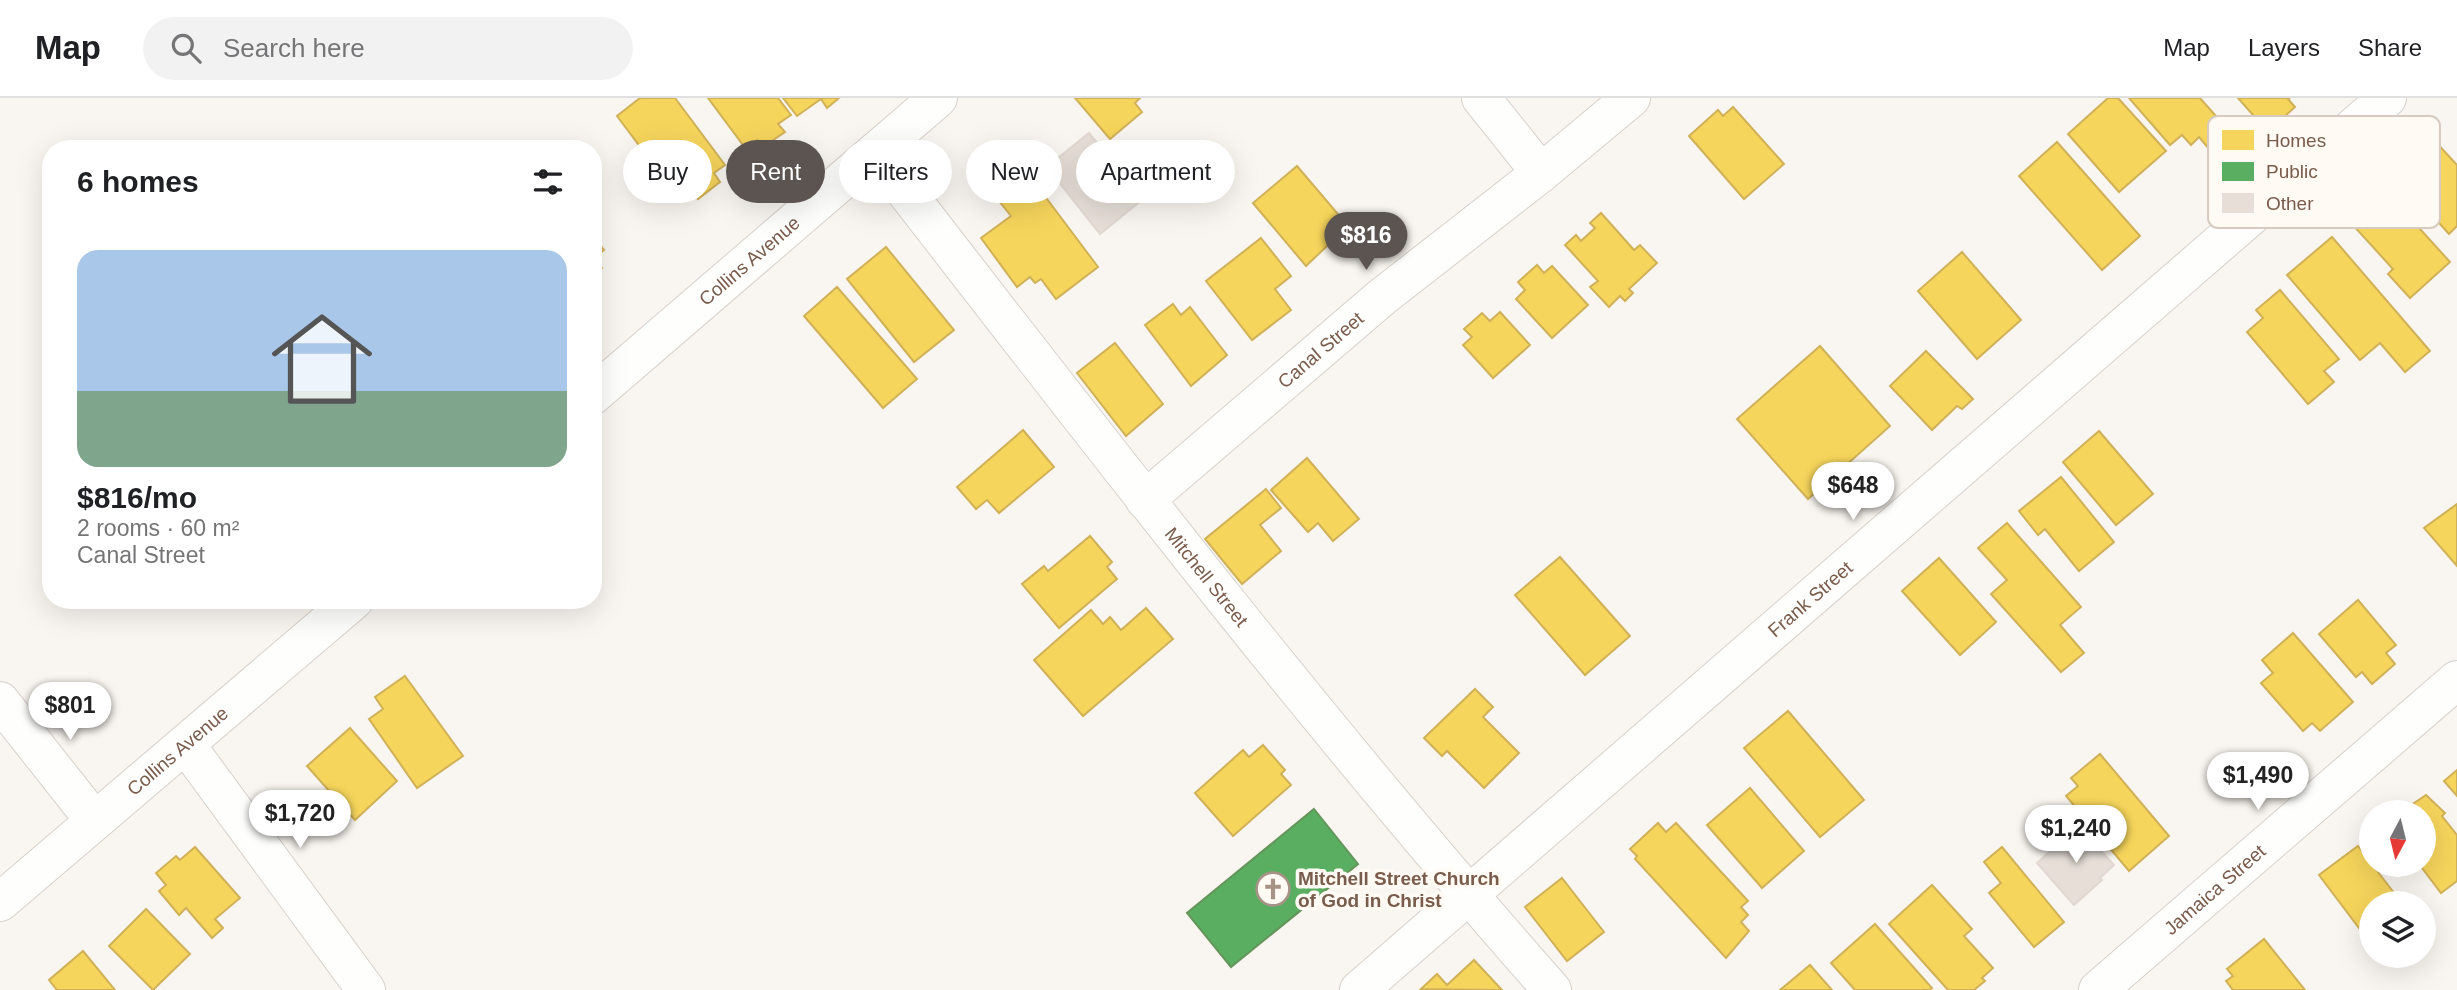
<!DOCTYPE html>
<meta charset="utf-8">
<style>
:root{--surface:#fff;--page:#f2f2f2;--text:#202124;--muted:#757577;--line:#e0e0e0;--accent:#5c5450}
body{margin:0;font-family:Arial,sans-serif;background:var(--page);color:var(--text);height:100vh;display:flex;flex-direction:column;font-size:26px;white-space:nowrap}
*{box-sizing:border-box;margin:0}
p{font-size:23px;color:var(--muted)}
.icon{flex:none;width:38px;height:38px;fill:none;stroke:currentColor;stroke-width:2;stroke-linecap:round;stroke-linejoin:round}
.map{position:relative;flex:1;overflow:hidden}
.drawer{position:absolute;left:42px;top:42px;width:560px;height:469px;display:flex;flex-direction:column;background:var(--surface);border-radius:28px;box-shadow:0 7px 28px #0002}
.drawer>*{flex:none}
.hud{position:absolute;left:623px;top:42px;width:665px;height:63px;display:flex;gap:14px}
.needle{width:46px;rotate:187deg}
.fabs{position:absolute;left:2359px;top:702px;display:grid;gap:14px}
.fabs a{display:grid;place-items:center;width:77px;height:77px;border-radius:50%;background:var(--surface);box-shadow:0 7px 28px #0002;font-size:35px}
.price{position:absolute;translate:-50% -60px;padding:0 16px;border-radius:24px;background:#fff;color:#222;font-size:23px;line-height:46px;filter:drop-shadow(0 2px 4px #0008)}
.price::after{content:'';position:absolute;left:50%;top:42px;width:21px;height:16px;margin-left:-10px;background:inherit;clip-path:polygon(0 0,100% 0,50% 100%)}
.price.on{background:var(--accent);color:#fff}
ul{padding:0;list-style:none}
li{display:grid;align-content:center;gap:14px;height:371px;padding:0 35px}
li+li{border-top:2px solid var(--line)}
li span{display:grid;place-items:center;height:217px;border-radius:21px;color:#555}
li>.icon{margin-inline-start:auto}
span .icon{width:126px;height:126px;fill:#fffc;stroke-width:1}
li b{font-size:30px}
h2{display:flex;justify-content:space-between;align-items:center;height:84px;padding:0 35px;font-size:30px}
.pill{padding:0 24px;border-radius:32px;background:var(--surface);box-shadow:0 7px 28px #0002;font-size:24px;line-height:63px}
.pill.on{background:var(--accent);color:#fff}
header{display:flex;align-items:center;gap:42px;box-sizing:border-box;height:98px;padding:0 35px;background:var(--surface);border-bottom:2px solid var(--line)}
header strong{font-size:33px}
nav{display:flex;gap:38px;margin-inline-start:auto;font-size:24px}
.search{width:490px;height:63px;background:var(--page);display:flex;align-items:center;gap:18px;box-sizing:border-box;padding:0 24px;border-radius:38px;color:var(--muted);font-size:26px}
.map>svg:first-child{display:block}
.homes{fill:#f6d55c;stroke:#d1b158;stroke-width:2}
.public{fill:#5aae61;stroke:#64955b;stroke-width:2}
.building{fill:#e6ded7;stroke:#e2d8d2;stroke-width:2}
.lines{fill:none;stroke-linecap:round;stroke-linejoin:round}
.minor-casing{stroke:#d7d1cb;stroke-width:40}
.minor{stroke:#fefefd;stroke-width:38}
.labels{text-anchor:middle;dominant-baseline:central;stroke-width:7;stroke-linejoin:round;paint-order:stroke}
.street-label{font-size:19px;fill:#7a5c4d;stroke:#fffaf3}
.poi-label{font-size:19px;font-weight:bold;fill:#7a5c4d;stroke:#fffaf3;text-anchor:start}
.key{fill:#fffaf3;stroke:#d7cbc1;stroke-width:2}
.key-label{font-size:19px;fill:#7a5c4d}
</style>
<header>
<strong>Map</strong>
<div class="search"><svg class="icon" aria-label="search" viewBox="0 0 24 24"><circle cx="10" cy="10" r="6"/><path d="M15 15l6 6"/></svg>Search here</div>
<nav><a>Map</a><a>Layers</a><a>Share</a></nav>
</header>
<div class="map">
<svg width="2457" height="892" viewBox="0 0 2457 892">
<rect width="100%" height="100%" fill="#f9f5f0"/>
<g class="homes">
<polygon points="640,0 675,0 725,67 714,75 720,84 698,101 692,93 680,102 617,18"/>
<polygon points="708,0 778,0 791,17 778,26 785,34 763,49 757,42 746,51"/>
<polygon points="783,0 839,0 827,10 821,1 797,18"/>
<polygon points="1075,0 1140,0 1135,5 1142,14 1110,41"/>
<polygon points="2108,0 2118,0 2166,53 2119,94 2068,36"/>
<polygon points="2129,0 2200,0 2230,34 2210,52 2199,39 2191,47 2182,37 2170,47"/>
<polygon points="2238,0 2290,0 2288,1 2295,9 2275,27 2267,18 2260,25"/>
<polygon points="1733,9 1784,66 1744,101 1689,38 1718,12 1723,18"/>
<polygon points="2433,41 2457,67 2457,128 2449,136 2392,73"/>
<polygon points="2057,44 2140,138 2102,172 2019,78"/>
<polygon points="1297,68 1348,128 1306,168 1253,105"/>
<polygon points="1023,69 1098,169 1056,201 1041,181 1035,185 1030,179 1017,189 981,140 1011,118 991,93"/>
<polygon points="2381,88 2450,164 2410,200 2388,176 2393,171 2342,115 2364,96 2369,100"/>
<polygon points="1601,115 1634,152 1640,147 1657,165 1629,191 1633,195 1625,203 1620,198 1609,209 1590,189 1598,183 1565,147 1576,137 1581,143 1595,130 1590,125"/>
<polygon points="593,138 604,152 594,161 602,170 593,177"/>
<polygon points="2332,139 2430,253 2405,274 2380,245 2360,262 2287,177"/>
<polygon points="1261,140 1291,178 1275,191 1291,212 1252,242 1206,183"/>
<polygon points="886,149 954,232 914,264 847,181"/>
<polygon points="1962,154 2021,222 1977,261 1918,193"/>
<polygon points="1537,167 1544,175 1552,168 1588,207 1552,240 1516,201 1525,192 1518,184"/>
<polygon points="837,189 917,281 883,310 804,218"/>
<polygon points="2280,192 2339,261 2324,273 2334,284 2308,306 2247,234 2263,220 2256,212"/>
<polygon points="1173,206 1181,217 1190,209 1227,257 1191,288 1145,227"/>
<polygon points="1500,214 1530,247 1493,280 1463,247 1472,239 1464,231 1482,215 1490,223"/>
<polygon points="1115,245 1163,306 1126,338 1077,275"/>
<polygon points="1820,248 1890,328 1808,401 1737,321"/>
<polygon points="1926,253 1973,301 1962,311 1957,308 1932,332 1890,288"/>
<polygon points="1023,332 1054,369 999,415 987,402 976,411 957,389"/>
<polygon points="2099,333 2153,396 2116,427 2063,364"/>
<polygon points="1307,360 1359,421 1333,443 1318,425 1308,434 1271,392"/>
<polygon points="2061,379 2114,444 2079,473 2045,431 2038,437 2019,413"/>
<polygon points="1266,391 1281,410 1260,427 1281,453 1242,486 1205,441"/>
<polygon points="2457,406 2457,468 2424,430"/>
<polygon points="2007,425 2081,509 2060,527 2084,555 2061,574 1991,496 2007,482 1978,450"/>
<polygon points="1090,438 1112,464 1107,469 1117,481 1059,530 1022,486 1044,468 1048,473"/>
<polygon points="1560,459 1630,538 1585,577 1515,497"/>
<polygon points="1939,460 1996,524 1960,557 1902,493"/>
<polygon points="2358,502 2396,547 2386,555 2395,566 2372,586 2362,574 2356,579 2319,536"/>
<polygon points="1146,510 1173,541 1083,618 1034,562 1091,512 1103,526 1110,519 1121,532"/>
<polygon points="2293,535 2353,604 2320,633 2312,625 2303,633 2261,585 2273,575 2262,562"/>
<polygon points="405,578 463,658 417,690 369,621 383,611 375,599"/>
<polygon points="1475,591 1493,609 1483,619 1519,655 1484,690 1447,653 1442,658 1424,640"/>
<polygon points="1788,613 1864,702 1820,739 1744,650"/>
<polygon points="350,630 397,683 355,722 307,668"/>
<polygon points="1263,647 1285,672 1281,676 1291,687 1233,738 1195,695 1243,652 1249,659"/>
<polygon points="2100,656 2169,738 2129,773 2066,698 2078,688 2071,680"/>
<polygon points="2457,672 2457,698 2444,683"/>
<polygon points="1750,690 1804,753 1762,790 1707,727"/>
<polygon points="2426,697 2445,715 2442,718 2457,737 2457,783 2441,795 2419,766 2424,766 2424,714 2401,714"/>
<polygon points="1658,725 1666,734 1676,725 1748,803 1741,809 1748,817 1741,824 1749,833 1726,860 1635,761 1637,758 1630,751"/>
<polygon points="2358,748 2398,800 2392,805 2371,805 2371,821 2359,830 2319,777"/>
<polygon points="195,749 240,800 215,821 223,830 212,840 186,810 179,817 159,793 166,787 156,775 176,758 180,762"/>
<polygon points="2002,749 2064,824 2034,849 1989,795 2001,785 1984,764"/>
<polygon points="1562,780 1604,834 1567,863 1525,809"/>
<polygon points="1932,787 1972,831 1964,838 1993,870 1982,880 1985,883 1974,892 1948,892 1889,826"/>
<polygon points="146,811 190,856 153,892 109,848"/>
<polygon points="1875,826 1932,890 1929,892 1855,892 1831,865"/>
<polygon points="2264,841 2305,892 2233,892 2226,883 2233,878 2227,871"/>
<polygon points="83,853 115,892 57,892 49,882"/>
<polygon points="1474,862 1502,892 1421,891 1437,876 1447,887"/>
<polygon points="1810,867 1832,892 1780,892"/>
</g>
<polygon class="public" points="1314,711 1358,766 1231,869 1187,815"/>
<g class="building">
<polygon points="1089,35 1143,101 1100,136 1047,69"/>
<polygon points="2078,728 2114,767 2100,780 2102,782 2074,807 2037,765"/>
</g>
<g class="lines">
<defs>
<g id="minor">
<polyline points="1481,0 1541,75"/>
<path id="s1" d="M875,54C1095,338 1314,623 1552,892"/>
<path id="s2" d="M593,297L938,0"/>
<path id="s3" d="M1145,402L1382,199L1541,75L1631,0"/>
<polyline points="0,603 94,722"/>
<polyline points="186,647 366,892"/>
<path id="s4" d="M0,804L354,502"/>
<path id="s5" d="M1359,892L2387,0"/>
<path id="s6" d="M2098,892L2457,582"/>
</g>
</defs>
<use href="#minor" class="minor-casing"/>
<use href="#minor" class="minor"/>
</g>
<defs>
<symbol id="church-ring" viewBox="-11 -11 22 22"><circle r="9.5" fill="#fffaf3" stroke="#a69286" stroke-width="1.5"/><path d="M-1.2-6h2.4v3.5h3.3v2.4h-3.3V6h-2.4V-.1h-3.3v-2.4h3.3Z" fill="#a69286"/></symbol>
</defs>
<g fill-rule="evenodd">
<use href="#church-ring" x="1254" y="772" width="38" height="38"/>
</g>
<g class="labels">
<g class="street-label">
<text stroke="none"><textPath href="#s2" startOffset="206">Collins Avenue</textPath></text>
<text stroke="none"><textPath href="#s3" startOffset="231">Canal Street</textPath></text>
<text stroke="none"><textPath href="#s1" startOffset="539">Mitchell Street</textPath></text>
<text stroke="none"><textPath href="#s5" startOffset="597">Frank Street</textPath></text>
<text stroke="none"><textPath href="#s4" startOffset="233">Collins Avenue</textPath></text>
<text stroke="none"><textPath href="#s6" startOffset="154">Jamaica Street</textPath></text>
</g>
<g class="poi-label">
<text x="1298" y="780">Mitchell Street Church<tspan x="1298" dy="22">of God in Christ</tspan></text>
</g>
</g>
<rect x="2208" y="18" width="232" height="112" rx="10" class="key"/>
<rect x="2222" y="32" width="32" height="20" fill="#f6d55c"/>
<rect x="2222" y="64" width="32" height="19" fill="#5aae61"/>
<rect x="2222" y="95" width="32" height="20" fill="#e6ded7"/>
<g class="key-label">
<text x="2266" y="49">Homes</text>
<text x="2266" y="80">Public</text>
<text x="2266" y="112">Other</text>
</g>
</svg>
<div class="fabs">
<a><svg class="needle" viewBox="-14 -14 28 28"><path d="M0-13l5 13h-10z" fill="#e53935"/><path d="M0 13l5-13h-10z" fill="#757577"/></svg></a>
<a><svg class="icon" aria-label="layers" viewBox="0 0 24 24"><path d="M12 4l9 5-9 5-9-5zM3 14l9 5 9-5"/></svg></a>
</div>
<b class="price on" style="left:1366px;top:174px">$816</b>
<b class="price" style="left:1853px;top:424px">$648</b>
<b class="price" style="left:70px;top:644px">$801</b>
<b class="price" style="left:2258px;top:714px">$1,490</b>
<b class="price" style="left:300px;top:752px">$1,720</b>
<b class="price" style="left:2076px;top:767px">$1,240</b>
<div class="hud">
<a class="pill">Buy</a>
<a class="pill on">Rent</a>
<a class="pill">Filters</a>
<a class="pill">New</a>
<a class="pill">Apartment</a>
</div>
<section class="drawer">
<h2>6 homes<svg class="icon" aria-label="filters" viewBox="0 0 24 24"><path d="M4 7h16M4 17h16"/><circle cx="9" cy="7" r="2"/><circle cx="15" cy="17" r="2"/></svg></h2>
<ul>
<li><span style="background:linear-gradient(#a9c7e8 65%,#7fa58c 0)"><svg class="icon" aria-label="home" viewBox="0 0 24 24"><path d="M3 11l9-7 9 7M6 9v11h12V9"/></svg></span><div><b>$816/mo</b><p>2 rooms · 60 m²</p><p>Canal Street</p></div></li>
</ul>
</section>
</div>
